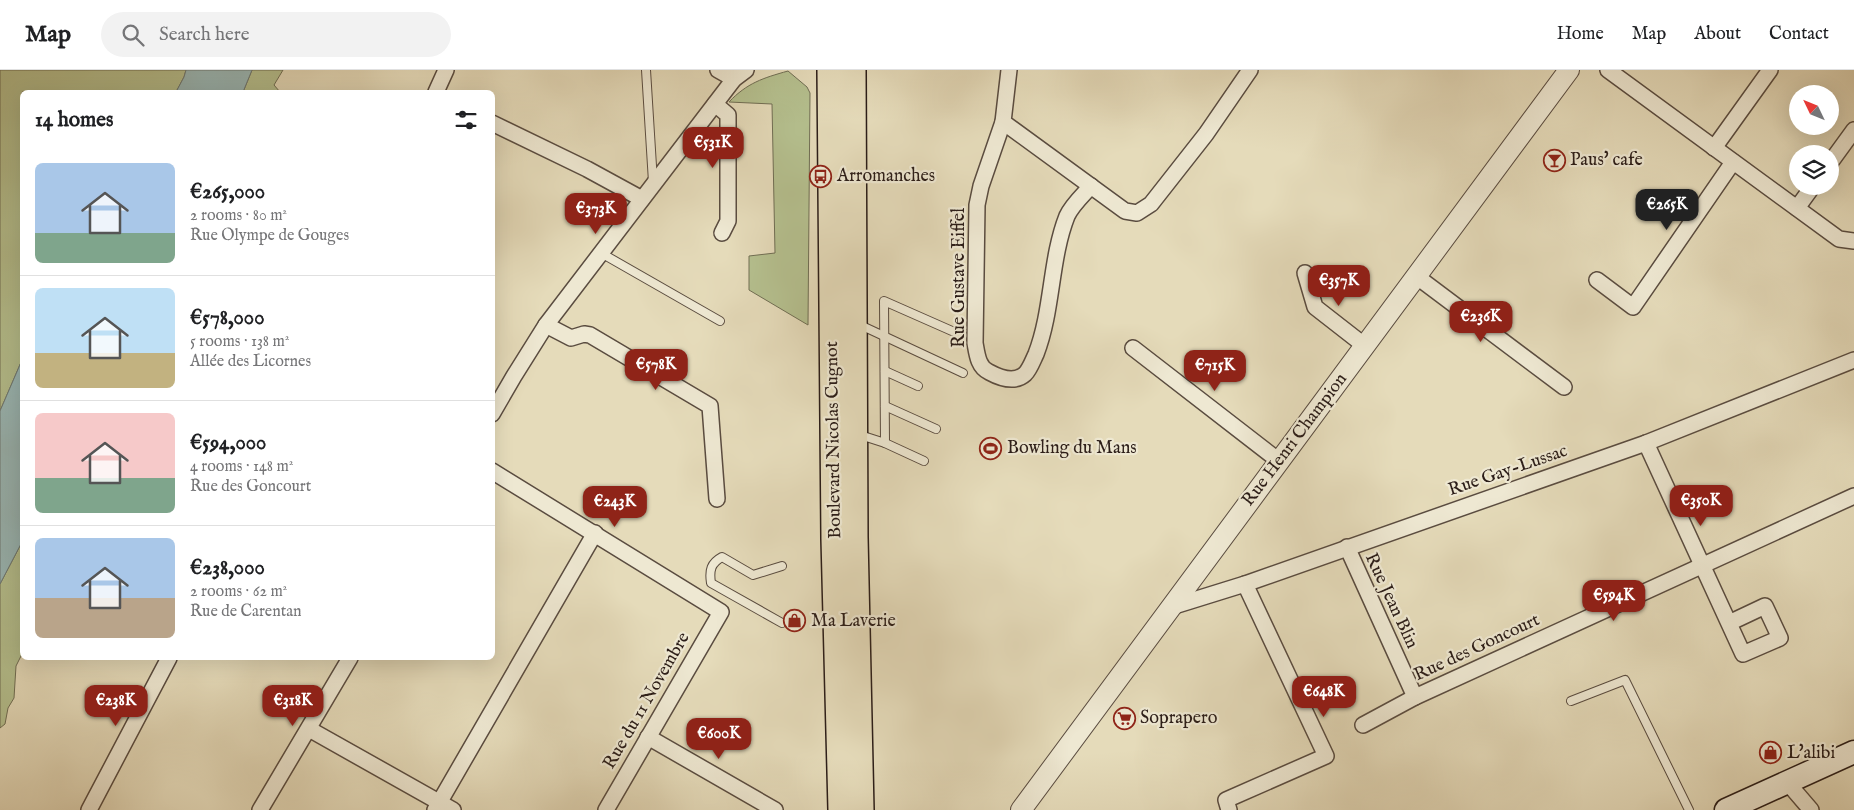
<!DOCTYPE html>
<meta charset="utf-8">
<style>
:root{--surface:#fff;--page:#f2f2f2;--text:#202124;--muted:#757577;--line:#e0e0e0;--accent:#8f2418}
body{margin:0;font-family:"IM FELL English",serif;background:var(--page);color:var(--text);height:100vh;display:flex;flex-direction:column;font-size:19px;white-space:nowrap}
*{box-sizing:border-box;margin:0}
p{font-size:16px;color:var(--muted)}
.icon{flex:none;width:28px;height:28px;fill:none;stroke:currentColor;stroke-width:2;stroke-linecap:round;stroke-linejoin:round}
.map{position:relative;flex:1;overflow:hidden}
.details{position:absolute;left:20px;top:20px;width:475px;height:570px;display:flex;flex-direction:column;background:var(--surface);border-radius:8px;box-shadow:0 5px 20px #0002}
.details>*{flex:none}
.needle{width:32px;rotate:313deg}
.tools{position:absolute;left:1789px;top:15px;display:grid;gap:10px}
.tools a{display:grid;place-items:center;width:50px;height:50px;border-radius:50%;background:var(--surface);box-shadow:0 5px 20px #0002;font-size:25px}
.price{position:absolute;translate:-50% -42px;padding:0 11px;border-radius:10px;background:var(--accent);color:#fff;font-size:16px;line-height:32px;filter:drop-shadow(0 1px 2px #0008)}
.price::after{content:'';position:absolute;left:50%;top:30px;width:15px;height:11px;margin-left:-8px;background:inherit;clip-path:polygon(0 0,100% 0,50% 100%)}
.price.selected{background:#222;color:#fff}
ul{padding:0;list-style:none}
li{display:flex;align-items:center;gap:15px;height:125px;padding:0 15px}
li+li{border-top:1px solid var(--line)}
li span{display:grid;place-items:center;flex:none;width:140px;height:100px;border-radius:8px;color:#555}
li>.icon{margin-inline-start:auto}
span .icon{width:60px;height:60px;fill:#fffc;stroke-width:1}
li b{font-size:21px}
h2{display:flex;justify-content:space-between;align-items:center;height:60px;padding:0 15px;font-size:21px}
header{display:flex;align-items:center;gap:30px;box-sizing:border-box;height:70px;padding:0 25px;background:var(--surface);border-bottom:1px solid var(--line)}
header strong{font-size:24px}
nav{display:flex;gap:28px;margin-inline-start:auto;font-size:18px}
.search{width:350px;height:45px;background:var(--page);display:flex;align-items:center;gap:12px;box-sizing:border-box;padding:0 18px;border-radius:28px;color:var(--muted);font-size:19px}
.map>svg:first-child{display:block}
.green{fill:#b5c08f;stroke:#706e54}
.water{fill:#99b9b9;stroke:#6d7b79}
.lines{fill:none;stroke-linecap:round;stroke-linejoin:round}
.service-casing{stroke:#5a4c40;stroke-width:10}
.minor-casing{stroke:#5a4c40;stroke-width:18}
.tertiary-casing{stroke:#5a4c40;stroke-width:22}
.secondary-casing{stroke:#2b1d18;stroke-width:25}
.primary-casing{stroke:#2b1d18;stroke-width:28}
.service{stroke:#eee8d2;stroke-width:8}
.minor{stroke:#eee8d2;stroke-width:15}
.tertiary{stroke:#eee8d2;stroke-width:20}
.secondary{stroke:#eee8d2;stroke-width:22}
.primary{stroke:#e5dbba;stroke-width:25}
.labels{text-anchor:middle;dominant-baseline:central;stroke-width:4.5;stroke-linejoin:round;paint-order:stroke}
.poi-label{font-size:18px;fill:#2b1d18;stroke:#eee8d2;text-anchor:start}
.street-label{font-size:18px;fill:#2b1d18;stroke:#eee8d2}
</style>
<header>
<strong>Map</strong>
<div class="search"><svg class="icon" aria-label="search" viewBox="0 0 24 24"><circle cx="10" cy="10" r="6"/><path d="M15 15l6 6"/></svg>Search here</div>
<nav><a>Home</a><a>Map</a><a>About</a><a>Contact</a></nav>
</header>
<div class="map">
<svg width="1854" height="740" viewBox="0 0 1854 740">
<rect width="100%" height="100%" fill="#e5dbba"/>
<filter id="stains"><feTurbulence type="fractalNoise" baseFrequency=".004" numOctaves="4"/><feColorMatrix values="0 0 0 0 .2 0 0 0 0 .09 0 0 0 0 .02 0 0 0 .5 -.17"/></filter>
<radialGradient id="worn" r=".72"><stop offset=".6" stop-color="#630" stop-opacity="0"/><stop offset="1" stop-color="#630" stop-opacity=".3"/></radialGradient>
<g class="green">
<polygon points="0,0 186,0 184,7 176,22 22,22 22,290 0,341"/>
<polygon points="252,0 283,0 274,15 280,22 243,22"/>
<path d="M788,1L807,17L810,23L808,255L749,220V186L775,183L772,34L729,32C747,13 763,8 788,1Z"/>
<polygon points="22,472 22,584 16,596 14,628 8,638 5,654 0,658 0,514"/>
</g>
<g class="water">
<polygon points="186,0 252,0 243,22 176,22 184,7"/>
<polygon points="22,290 22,472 0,514 0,341"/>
</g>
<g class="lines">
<defs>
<g id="service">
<polyline points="646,0 653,112"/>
<polyline points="601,183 720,251"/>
<polyline points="858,254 963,303"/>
<polyline points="885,301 918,316"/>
<polyline points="885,336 936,359"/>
<polyline points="857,364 885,373 884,231 952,261"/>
<polyline points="885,373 924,391"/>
<path d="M782,553L711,513C709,500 711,493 722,487L753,505L782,496"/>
<polyline points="1571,631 1625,610 1689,740"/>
</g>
<g id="minor">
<polyline points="718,0 734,9"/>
<polyline points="1009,0 1003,52 1125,141 1137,143 1151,134 1206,64 1250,0"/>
<polyline points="1608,0 1839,169 1854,171"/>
<polyline points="436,22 446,0"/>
<polyline points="715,34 728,45 728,151 722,163"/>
<path d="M1003,52L981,116L977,135L975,273C977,284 978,297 989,302C1000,308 1015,313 1025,304C1030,299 1033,290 1036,284C1053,240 1050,189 1067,146C1072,135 1083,125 1091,116"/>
<polyline points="492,53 587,99 642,129"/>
<polyline points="1714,78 1770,0"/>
<polyline points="1830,93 1854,60"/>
<polyline points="1797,138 1813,116"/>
<polyline points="1305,203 1315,237 1365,276"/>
<polyline points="1416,206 1564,317"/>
<polyline points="1597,210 1633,237 1733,92"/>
<polyline points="546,255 571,268 584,264 590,265 710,336 717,429"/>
<polyline points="1133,278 1279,391"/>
<polyline points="492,344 514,306 546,255 734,9 746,0"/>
<polyline points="1646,373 1743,584 1780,568 1765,536 1729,553"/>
<polyline points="492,401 721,542 606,740"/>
<polyline points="1347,477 1415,627"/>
<polyline points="1171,537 1245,514 1646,373 1854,290"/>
<polyline points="1363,655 1415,627 1854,426"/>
<polyline points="309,659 453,740"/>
<polyline points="648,667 775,740"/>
<polyline points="1787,712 1811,740"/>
<polyline points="89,740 169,588"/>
<polyline points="260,740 350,588"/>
<polyline points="435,740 595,463"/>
<polyline points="1229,740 1226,730 1326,686 1245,514"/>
</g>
<polyline id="tertiary" points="1021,740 1569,0"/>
<polyline id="secondary" points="1726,740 1854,682"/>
<g id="primary">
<polyline points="830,0 834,469 841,740"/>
<polyline points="853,0 855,467 861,740"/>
</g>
</defs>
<use href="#service" class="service-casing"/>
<use href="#minor" class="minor-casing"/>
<use href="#tertiary" class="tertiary-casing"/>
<use href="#secondary" class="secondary-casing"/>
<use href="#primary" class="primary-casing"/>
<use href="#service" class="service"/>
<use href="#minor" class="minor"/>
<use href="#tertiary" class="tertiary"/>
<use href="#secondary" class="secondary"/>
<use href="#primary" class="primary"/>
</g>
<defs>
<symbol id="bar-ring" viewBox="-11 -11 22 22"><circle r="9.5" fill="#eee8d2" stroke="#8f2418" stroke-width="1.5"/><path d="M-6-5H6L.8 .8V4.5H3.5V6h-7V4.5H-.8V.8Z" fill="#8f2418"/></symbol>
<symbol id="bus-ring" viewBox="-11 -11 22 22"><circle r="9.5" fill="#eee8d2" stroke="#8f2418" stroke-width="1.5"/><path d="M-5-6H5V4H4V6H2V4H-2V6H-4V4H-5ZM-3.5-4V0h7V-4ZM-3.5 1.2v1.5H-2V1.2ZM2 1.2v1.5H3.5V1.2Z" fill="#8f2418"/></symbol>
<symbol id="stadium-ring" viewBox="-11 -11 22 22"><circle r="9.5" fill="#eee8d2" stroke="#8f2418" stroke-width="1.5"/><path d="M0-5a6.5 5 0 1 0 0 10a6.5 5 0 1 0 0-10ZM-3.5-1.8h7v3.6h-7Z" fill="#8f2418"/></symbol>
<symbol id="shop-ring" viewBox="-11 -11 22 22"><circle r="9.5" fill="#eee8d2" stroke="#8f2418" stroke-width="1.5"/><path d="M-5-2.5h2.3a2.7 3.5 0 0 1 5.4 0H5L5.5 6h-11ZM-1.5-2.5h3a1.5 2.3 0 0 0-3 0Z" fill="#8f2418"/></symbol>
<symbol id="supermarket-ring" viewBox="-11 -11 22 22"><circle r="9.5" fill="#eee8d2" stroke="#8f2418" stroke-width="1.5"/><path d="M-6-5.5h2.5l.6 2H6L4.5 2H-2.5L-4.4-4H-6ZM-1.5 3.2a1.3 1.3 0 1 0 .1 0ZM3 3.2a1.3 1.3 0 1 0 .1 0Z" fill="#8f2418"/></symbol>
</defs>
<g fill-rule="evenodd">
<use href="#bar-ring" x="1542" y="78" width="25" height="25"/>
<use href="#bus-ring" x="808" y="94" width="25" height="25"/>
<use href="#stadium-ring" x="978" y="366" width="25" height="25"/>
<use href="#shop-ring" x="782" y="538" width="25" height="25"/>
<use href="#supermarket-ring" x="1112" y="636" width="25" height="25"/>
<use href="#shop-ring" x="1758" y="670" width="25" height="25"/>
</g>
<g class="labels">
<g class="poi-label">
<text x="1570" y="90">Paus' cafe</text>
<text x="837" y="106">Arromanches</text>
<text x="1007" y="378">Bowling du Mans</text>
<text x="811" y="551">Ma Laverie</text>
<text x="1140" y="648">Soprapero</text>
<text x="1787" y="683">L'alibi</text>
</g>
<g class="street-label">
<text transform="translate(959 208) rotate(-90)">Rue Gustave Eiffel</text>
<text transform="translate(834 370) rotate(-91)">Boulevard Nicolas Cugnot</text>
<text transform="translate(1295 370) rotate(-53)">Rue Henri Champion</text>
<text transform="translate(1508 401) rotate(-19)">Rue Gay-Lussac</text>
<text transform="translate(1391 531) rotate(65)">Rue Jean Blin</text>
<text transform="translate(1477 578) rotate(-25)">Rue des Goncourt</text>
<text transform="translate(647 631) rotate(-60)">Rue du 11 Novembre</text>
</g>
</g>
<rect width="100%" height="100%" filter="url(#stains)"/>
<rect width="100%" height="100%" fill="url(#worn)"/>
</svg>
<div class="tools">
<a><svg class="needle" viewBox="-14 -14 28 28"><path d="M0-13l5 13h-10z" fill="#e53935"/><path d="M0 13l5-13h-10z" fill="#757577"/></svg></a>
<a><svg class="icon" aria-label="layers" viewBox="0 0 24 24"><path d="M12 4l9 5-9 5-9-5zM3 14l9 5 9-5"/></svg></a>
</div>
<b class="price" style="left:713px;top:99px">€531K</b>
<b class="price selected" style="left:1667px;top:161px">€265K</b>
<b class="price" style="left:596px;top:165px">€373K</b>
<b class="price" style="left:1339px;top:237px">€357K</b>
<b class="price" style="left:1481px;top:273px">€236K</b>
<b class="price" style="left:656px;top:321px">€578K</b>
<b class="price" style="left:1215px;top:322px">€715K</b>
<b class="price" style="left:1701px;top:457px">€350K</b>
<b class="price" style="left:615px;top:458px">€243K</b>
<b class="price" style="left:1614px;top:552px">€594K</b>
<b class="price" style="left:1324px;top:648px">€648K</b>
<b class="price" style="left:116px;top:657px">€238K</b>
<b class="price" style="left:293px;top:657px">€318K</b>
<b class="price" style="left:719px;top:690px">€600K</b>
<section class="details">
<h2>14 homes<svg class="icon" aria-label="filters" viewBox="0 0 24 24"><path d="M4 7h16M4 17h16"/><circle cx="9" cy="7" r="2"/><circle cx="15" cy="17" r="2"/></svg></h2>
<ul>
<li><span style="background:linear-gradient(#a9c7e8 70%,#7fa58c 0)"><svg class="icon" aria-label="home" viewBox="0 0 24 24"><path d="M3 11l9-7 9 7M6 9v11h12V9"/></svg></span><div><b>€265,000</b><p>2 rooms · 80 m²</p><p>Rue Olympe de Gouges</p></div></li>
<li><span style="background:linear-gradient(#bfe0f5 65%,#c2b280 0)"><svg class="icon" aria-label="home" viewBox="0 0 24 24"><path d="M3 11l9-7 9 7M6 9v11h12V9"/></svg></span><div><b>€578,000</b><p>5 rooms · 138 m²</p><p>Allée des Licornes</p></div></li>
<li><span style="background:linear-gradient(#f6c9c9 65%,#7fa58c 0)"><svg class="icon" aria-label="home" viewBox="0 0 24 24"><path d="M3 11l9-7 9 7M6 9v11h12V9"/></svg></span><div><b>€594,000</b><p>4 rooms · 148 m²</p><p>Rue des Goncourt</p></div></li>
<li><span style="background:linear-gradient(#a9c7e8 60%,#b9a48a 0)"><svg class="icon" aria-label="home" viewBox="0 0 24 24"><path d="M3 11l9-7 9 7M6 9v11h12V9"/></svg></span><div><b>€238,000</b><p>2 rooms · 62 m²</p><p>Rue de Carentan</p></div></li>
</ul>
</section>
</div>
